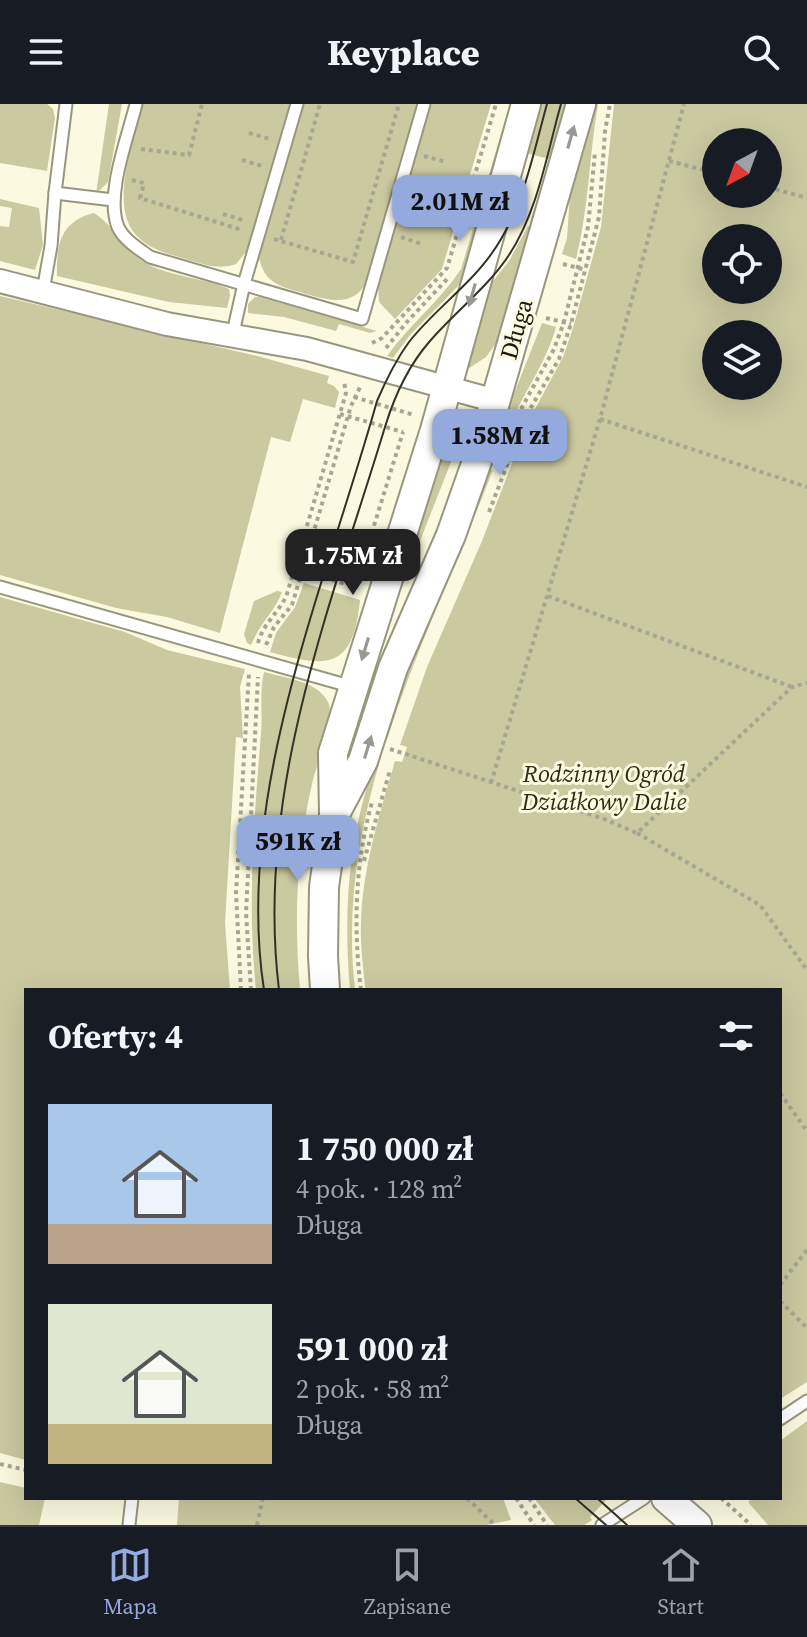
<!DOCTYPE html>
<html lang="pl">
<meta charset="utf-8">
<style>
:root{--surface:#171b24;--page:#20242c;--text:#f1f3f6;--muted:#9ea1a6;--line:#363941;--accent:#94a9dc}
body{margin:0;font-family:"Source Serif 4",serif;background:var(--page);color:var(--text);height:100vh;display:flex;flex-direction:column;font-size:30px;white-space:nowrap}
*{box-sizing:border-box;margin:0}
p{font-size:26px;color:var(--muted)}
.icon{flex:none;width:44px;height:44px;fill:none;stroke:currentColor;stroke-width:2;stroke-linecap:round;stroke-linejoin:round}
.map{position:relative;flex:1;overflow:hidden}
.side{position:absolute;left:24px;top:884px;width:758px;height:512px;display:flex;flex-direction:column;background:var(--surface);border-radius:0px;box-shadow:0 8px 32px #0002}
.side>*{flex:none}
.needle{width:52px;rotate:221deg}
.controls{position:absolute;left:702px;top:24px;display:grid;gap:16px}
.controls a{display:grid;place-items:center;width:80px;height:80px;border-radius:50%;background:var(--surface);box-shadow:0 8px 32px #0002;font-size:40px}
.price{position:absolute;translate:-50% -68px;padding:0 18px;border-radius:16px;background:var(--accent);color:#111;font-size:26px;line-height:52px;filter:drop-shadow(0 2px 4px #0008)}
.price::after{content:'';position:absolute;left:50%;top:48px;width:24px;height:18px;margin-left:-12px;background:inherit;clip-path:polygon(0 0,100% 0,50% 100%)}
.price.selected{background:#222;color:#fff}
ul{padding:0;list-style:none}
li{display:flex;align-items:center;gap:24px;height:200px;padding:0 24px}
li span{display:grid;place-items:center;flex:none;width:224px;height:160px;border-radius:0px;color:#555}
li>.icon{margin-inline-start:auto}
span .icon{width:96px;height:96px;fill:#fffc;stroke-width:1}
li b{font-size:34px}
h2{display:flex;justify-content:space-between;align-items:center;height:96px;padding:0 24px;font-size:34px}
header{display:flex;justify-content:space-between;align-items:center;height:104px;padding:0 24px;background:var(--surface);font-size:36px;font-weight:800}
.tabs{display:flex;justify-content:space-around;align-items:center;height:112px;border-top:2px solid var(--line);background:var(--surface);font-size:22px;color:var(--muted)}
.tabs a{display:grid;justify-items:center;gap:4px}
.tabs .selected{color:var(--accent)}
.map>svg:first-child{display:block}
.green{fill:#cac9a0;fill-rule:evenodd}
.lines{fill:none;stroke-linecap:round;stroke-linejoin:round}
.service-casing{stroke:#97967f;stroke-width:15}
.minor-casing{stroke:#97967f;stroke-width:26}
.tertiary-casing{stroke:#97967f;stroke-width:32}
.path{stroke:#a7a693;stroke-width:4;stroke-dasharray:4 4;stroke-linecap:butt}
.service{stroke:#fff;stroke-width:11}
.minor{stroke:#fff;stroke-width:22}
.tertiary{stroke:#fff;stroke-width:28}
.tram{stroke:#323227;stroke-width:2}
.oneway{fill:#989894}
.labels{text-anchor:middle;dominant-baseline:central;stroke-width:6;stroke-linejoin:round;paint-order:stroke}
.street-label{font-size:24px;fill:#1a1a11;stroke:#fbfae0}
.park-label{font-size:24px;font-style:italic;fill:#302e10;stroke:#fbfae0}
</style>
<header><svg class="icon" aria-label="menu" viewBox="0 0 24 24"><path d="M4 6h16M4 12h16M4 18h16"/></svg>Keyplace<svg class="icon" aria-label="search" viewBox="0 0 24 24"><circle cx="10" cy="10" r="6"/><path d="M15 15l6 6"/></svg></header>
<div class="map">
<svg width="807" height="1421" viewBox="0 0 807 1421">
<rect width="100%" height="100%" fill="#fbfae0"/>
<g class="green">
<polygon points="0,0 47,0 53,5 55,14 47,67 0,59"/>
<polygon points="109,0 122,0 108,78 96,90"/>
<path d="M143,0H291L250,143L236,160C217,167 201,159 182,154C166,149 149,145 137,132C108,103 134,35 143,0Z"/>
<path d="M304,0H418L367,178C352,204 329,196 306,190C294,186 281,184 271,176C264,170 261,162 259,154Z"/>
<polygon points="430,0 491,0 442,165 395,215 379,198 378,181"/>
<path d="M510,0H513L463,177L410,231L393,254L387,252C409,221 440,197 461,165Z"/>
<polygon points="540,0 569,0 553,56 526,49"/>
<path d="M594,0H598C589,52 589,104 576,155L562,150L567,134L570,90Z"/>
<path d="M614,0H807V1278L780,1295V886H366L365,882C363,861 360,840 361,820C362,765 380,709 395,657L402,658L407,643L400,641L427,563L482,437L528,318L563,253L573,224L601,123ZM716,38H768V90H716ZM716,134H768V186H716ZM716,230H768V282H716Z"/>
<polygon points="0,95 39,104 43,141 35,166 0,157 0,122 9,123 12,104 0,102"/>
<path d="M94,109C115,122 123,145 144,158C169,173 202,173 229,185L230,192L227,204L169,198L57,172C56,140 61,117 94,109Z"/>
<polygon points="528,122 531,123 498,237 486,253 465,267 489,182 509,157"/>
<polygon points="0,192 261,253 329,272 327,279 334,282 339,288 335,304 303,295 290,338 271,333 220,529 167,513 116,504 0,471"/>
<polygon points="255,193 260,193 377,227 370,229 339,220 336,227 284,213 248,209 248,200"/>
<path d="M542,219L556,223C546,260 521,292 507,328L498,330Z"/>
<polygon points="440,350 453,353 403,480 400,479"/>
<path d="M489,365L493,366C458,456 417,543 387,635L385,629L395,597Z"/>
<path d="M304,479L360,496C353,566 328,564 270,548L276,529L295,503Z"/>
<path d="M277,487L282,488C275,507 260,519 251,541L247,539L244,530L254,497Z"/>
<polygon points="0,493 125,528 167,546 245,565 240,583 243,634 236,633 225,819 230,886 26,886 26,1356 0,1349"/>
<path d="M264,568C285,574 318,577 328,598C336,614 316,661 312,680C296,749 294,816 300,886H256C247,800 254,715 261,629C263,609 259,589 264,568Z"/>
<path d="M381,653C358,730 346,805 355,886H350C344,818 347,752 366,686C370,675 371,659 381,653Z"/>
<polygon points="807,1317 807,1421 768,1421 748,1398 753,1394 780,1394 780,1337"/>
<polygon points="0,1378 26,1384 26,1394 45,1394 39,1421 0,1421"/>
<polygon points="179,1394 503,1394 511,1416 486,1421 177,1421"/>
<polygon points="534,1394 608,1394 590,1413 592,1416 584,1421 555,1421"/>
</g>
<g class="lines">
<defs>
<g id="service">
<polyline points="66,0 55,89 113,96"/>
<path d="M136,0C128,33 105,91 118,123C124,136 139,145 150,153L362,215L424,0"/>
<polyline points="43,187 51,142 55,89"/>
<polyline points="235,231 235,220 244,180 297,0"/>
<polyline points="0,483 353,583"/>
<polyline points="780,1315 807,1297"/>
<polyline points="129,1421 132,1394"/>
<polyline points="602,1421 644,1394"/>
</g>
<polyline id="minor" points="0,177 167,220 307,245 496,297"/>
<g id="tertiary">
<polyline points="336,708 363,657 393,564 451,431 483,340 581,0"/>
<polyline points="325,886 323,852 324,783 334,712 333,649 435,326 526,0"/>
<polyline points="666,1394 697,1421"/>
</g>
</defs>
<use href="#service" class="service-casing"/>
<use href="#minor" class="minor-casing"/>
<use href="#tertiary" class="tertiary-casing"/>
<g class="path">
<polyline points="249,29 270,35"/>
<polyline points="141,45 189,51 202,0"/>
<polyline points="424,52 446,58"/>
<polyline points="242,56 262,62"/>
<polyline points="669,57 716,69"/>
<polyline points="132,76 144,79 140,94 242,126"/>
<polyline points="768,83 807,94"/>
<polyline points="223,110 246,117"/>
<polyline points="401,133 422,140"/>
<polyline points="274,135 353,158 399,0"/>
<polyline points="281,136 320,0"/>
<polyline points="563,160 586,166"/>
<polyline points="546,214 571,220"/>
<polyline points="372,239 382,234 447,164 496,0"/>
<polyline points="386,244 406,219 449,173"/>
<polyline points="354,293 414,311"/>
<polyline points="521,305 554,245 564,218 588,123 595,48"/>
<polyline points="340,310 403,328"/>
<polyline points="600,315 807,383"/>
<polyline points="489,408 526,312 559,255 571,220 599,113 605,27 610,0"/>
<polyline points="294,464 355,483 403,328"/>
<polyline points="548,492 792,583"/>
<path d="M258,539C263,519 280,508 287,490L346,289L344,277"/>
<polyline points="266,541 274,523 292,501 351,302 361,281"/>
<polyline points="390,645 604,715 637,729 792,583 807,579"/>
<polyline points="491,679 600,315 684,0"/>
<polyline points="637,729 760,801 807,866"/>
<polyline points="364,757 390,666"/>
<polyline points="241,886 236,789 249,569"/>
<polyline points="251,886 246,809 258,573"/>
<path d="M361,886C353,824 355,759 372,698"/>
<polyline points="780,989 807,1027"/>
<polyline points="780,1181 807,1146"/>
<polyline points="780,1197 807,1224"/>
<polyline points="0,1360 26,1366"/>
<polyline points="467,1394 495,1421"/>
<polyline points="516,1394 534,1421"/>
<polyline points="529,1394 547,1421"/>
<polyline points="721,1394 751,1421"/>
<polyline points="257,1421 263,1394"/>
</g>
<use href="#service" class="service"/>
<use href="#minor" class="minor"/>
<use href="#tertiary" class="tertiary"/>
<g class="tram">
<path d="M264,886C234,691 325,483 377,297C386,276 395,257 409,238C434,206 469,182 492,149C523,106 533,50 547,0"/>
<path d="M279,886C255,690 329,507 385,323C395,290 408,262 430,237C456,207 488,183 509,151C538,107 547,49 561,0"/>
<polyline points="575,1394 606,1421"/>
<polyline points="597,1394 627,1421"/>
</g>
</g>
<defs><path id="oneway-solid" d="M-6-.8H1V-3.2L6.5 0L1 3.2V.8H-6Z" transform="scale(2)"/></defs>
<g class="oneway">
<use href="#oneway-solid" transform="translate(571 33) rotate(-74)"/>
<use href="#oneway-solid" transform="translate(472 191) rotate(106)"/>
<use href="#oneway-solid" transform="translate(365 545) rotate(107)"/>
<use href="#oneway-solid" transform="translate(368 643) rotate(-73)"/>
</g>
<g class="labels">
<g class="street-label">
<text transform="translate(516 225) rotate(-74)">Długa</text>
</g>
<g class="park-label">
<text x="604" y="669">Rodzinny Ogród<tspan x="604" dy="28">Działkowy Dalie</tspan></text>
</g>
</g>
</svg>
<div class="controls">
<a><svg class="needle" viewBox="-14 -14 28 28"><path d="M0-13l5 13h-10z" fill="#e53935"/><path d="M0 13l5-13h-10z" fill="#9ea1a6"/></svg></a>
<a><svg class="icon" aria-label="locate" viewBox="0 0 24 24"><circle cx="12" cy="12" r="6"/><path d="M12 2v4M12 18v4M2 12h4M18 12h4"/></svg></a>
<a><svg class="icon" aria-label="layers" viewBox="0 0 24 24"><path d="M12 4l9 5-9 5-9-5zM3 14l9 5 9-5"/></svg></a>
</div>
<b class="price" style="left:460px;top:139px">2.01M zł</b>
<b class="price" style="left:500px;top:373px">1.58M zł</b>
<b class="price selected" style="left:353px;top:493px">1.75M zł</b>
<b class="price" style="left:298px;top:779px">591K zł</b>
<section class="side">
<h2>Oferty: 4<svg class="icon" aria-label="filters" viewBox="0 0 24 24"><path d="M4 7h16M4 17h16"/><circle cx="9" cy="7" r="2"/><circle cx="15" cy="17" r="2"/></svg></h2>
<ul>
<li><span style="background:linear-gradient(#a9c7e8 75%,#b9a48a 0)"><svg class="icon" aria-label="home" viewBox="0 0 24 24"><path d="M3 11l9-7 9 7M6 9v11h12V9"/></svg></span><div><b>1 750 000 zł</b><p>4 pok. · 128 m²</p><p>Długa</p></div></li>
<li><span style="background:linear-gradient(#dfe7d0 75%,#c2b280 0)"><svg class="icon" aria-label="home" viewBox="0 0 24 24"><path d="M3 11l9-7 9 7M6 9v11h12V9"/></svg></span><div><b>591 000 zł</b><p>2 pok. · 58 m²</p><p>Długa</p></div></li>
</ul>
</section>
</div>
<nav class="tabs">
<a class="selected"><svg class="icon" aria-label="map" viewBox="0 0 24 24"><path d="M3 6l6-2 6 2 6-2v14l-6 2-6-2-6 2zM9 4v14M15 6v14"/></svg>Mapa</a>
<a><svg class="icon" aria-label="saved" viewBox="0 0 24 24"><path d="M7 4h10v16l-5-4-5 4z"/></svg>Zapisane</a>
<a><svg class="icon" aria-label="home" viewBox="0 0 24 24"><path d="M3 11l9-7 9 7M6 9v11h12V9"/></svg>Start</a>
</nav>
